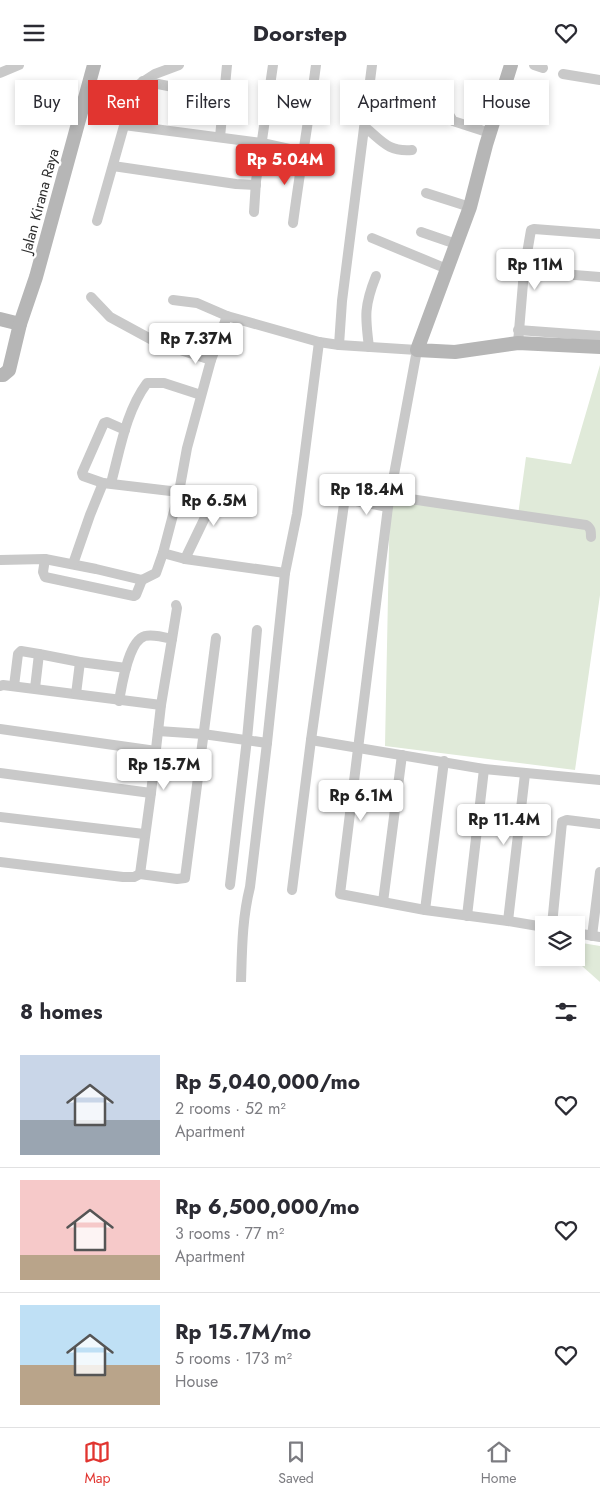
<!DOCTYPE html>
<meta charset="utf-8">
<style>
:root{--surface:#fff;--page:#f7f7f7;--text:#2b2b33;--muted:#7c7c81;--line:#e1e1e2;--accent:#e13530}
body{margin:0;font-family:Jost,sans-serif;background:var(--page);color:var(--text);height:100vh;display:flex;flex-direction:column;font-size:19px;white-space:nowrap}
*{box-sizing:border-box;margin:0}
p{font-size:16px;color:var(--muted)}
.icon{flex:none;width:28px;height:28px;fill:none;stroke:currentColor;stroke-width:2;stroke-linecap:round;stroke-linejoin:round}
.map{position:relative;height:917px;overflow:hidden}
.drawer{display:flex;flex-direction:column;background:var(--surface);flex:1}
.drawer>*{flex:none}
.top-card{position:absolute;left:15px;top:15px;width:570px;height:45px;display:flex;gap:10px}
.fabs{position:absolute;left:535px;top:851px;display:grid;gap:10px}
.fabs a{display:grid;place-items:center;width:50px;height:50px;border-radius:0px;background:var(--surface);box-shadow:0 2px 8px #0003;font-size:25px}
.price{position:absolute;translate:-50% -42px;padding:0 11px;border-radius:5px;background:#fff;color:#222;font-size:16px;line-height:32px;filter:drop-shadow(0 1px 2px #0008)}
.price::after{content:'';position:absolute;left:50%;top:30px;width:15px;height:11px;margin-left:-8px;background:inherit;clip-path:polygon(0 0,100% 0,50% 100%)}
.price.selected{background:var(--accent);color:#fff}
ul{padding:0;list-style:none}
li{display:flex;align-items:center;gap:15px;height:125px;padding:0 20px}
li+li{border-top:1px solid var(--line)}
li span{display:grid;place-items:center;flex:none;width:140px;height:100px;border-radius:0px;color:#555}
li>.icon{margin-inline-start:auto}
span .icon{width:60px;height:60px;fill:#fffc;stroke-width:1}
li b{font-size:21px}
h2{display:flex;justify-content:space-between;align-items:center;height:60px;padding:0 20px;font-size:21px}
.pill{padding:0 18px;border-radius:0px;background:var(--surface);box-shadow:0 2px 8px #0003;font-size:18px;line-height:45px}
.pill.selected{background:var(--accent);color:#fff}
header{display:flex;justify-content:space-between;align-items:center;height:65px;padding:0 20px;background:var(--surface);font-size:22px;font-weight:700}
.menu{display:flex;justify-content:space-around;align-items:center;height:70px;border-top:1px solid var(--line);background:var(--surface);font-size:14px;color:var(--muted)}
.menu a{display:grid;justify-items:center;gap:2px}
.menu .selected{color:var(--accent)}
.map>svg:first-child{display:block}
.green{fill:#e0ead9}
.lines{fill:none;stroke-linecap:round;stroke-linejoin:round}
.street{stroke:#c9c9c9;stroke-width:10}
.secondary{stroke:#b6b6b6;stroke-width:14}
.labels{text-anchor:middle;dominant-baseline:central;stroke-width:5;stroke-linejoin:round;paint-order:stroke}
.street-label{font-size:15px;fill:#2c2c2c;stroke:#fff}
</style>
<header><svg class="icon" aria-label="menu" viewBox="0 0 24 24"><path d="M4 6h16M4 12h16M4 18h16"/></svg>Doorstep<svg class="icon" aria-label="heart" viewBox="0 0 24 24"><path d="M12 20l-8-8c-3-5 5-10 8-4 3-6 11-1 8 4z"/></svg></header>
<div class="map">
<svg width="600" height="917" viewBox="0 0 600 917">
<rect width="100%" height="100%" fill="#fff"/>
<g class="green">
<polygon points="600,300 600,530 575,705 385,681 390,431 518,450 526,392 571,399"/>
<polygon points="576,877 600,881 600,917 573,893 576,892"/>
</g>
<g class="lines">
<g class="street">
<polyline points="534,0 543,3"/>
<polyline points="0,8 19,0"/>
<polyline points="563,9 600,15"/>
<polyline points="143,16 183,24 224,28"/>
<polyline points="370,21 388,26 415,28 443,42 447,46 453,56 490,68"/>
<polyline points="124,60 262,78 303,87"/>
<path d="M365,62C382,76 388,87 412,85"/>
<polyline points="220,72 227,0"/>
<polyline points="113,101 236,119 256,120"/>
<polyline points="426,128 470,142"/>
<polyline points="254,147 256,116 273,0"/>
<polyline points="97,156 135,22 155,9 179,0"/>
<path d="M293,158C300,105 309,53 316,0"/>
<polyline points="421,167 456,179"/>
<polyline points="372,173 447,204"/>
<polyline points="524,206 600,212"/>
<polyline points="91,232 110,252 156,277 211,295"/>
<polyline points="173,235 197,238 227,251"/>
<polyline points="518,265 600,271"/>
<polyline points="518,278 524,206 531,165 534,164 600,169"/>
<polyline points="339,280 342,236 372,0"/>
<path d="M369,282C365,251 364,241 376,211"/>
<polyline points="125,365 107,357 104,358 82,408 83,411 103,418 179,427"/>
<path d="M111,418C120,385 126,346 147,318H164L201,330"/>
<path d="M390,431L586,460C591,463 591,466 591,472"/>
<polyline points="163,488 185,494 285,508"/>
<polyline points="45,494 43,507 45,512 134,531 136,530 142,515"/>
<polyline points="185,494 211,440 217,437 229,439 235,434"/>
<polyline points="0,495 45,494 96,504 142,515 156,508 163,488 179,427 187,383 211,295 227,251 319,277 339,280 417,285 388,442 340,829 425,845 508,856 544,862"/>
<polyline points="73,499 90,450 103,418"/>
<polyline points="172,574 177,543 176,540"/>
<polyline points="0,621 3,620 161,640"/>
<polyline points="14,621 18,589 21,586 39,589 80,597 126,603"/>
<polyline points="35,623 39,589"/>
<polyline points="76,629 80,597"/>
<path d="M119,636C122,620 128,576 145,571C153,569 164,572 172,574L161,640L151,728L140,809"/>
<polyline points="0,664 156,686"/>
<polyline points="158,666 203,669 267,678"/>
<polyline points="311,675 484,704 600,715"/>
<polyline points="0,708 151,728"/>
<polyline points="0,752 144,769"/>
<polyline points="0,797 123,812 134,812 140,809 177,814 185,813 216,573"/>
<polyline points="230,820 247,674 257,565"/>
<polyline points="292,825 311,675 344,439 346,436 351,435 388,442"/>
<polyline points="383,837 402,690"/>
<polyline points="425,845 444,696"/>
<polyline points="467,851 484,704"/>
<polyline points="508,856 525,709"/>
<polyline points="552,860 562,757 567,755 600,759"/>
<polyline points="576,868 600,872"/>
<polyline points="592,871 600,807"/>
<path d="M241,917C242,885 242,854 250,822L267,678L285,508L297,449L319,277"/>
</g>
<g class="secondary">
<polyline points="511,0 486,80 470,142 417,285 455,287 518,278 600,282"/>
<polyline points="0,254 20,259"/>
<polyline points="0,310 3,310 9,305 20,259 36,212 94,0"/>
</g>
</g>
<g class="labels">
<g class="street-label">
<text transform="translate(40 136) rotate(-75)">Jalan Kirana Raya</text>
</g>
</g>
</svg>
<div class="fabs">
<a><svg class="icon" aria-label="layers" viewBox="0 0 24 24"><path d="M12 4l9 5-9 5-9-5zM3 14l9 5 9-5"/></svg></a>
</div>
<b class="price selected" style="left:285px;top:121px">Rp 5.04M</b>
<b class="price" style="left:535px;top:226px">Rp 11M</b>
<b class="price" style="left:196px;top:300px">Rp 7.37M</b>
<b class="price" style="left:367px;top:451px">Rp 18.4M</b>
<b class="price" style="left:214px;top:462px">Rp 6.5M</b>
<b class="price" style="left:164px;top:726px">Rp 15.7M</b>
<b class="price" style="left:361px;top:757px">Rp 6.1M</b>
<b class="price" style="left:504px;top:781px">Rp 11.4M</b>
<div class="top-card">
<a class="pill">Buy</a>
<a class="pill selected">Rent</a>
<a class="pill">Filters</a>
<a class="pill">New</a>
<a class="pill">Apartment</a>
<a class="pill">House</a>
</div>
</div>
<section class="drawer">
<h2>8 homes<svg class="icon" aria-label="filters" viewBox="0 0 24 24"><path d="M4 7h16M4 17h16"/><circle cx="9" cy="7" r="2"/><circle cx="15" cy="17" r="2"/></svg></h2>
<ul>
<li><span style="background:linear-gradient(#c9d6e8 65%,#9aa5b1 0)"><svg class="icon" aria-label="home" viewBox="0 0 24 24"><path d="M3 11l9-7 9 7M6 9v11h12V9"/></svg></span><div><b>Rp 5,040,000/mo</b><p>2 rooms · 52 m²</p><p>Apartment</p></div><svg class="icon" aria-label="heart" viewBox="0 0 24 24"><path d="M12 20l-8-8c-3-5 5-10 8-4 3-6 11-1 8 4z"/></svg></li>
<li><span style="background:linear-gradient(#f6c9c9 75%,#b9a48a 0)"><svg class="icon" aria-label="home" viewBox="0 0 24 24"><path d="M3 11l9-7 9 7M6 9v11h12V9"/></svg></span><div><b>Rp 6,500,000/mo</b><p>3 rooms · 77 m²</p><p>Apartment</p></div><svg class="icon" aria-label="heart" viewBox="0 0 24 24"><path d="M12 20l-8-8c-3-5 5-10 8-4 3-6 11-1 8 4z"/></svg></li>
<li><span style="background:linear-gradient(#bfe0f5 60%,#b9a48a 0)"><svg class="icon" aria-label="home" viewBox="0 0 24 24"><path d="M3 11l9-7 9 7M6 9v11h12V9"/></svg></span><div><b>Rp 15.7M/mo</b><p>5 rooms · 173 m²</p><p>House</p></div><svg class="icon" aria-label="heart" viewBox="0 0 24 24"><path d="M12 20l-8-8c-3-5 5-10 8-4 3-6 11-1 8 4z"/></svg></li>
</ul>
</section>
<nav class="menu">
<a class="selected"><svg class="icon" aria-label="map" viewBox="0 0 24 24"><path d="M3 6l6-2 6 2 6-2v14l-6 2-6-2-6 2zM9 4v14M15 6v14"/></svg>Map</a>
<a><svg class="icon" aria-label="saved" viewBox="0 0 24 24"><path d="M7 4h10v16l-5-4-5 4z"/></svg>Saved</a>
<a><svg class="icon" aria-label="home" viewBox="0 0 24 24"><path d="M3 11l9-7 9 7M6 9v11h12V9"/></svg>Home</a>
</nav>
